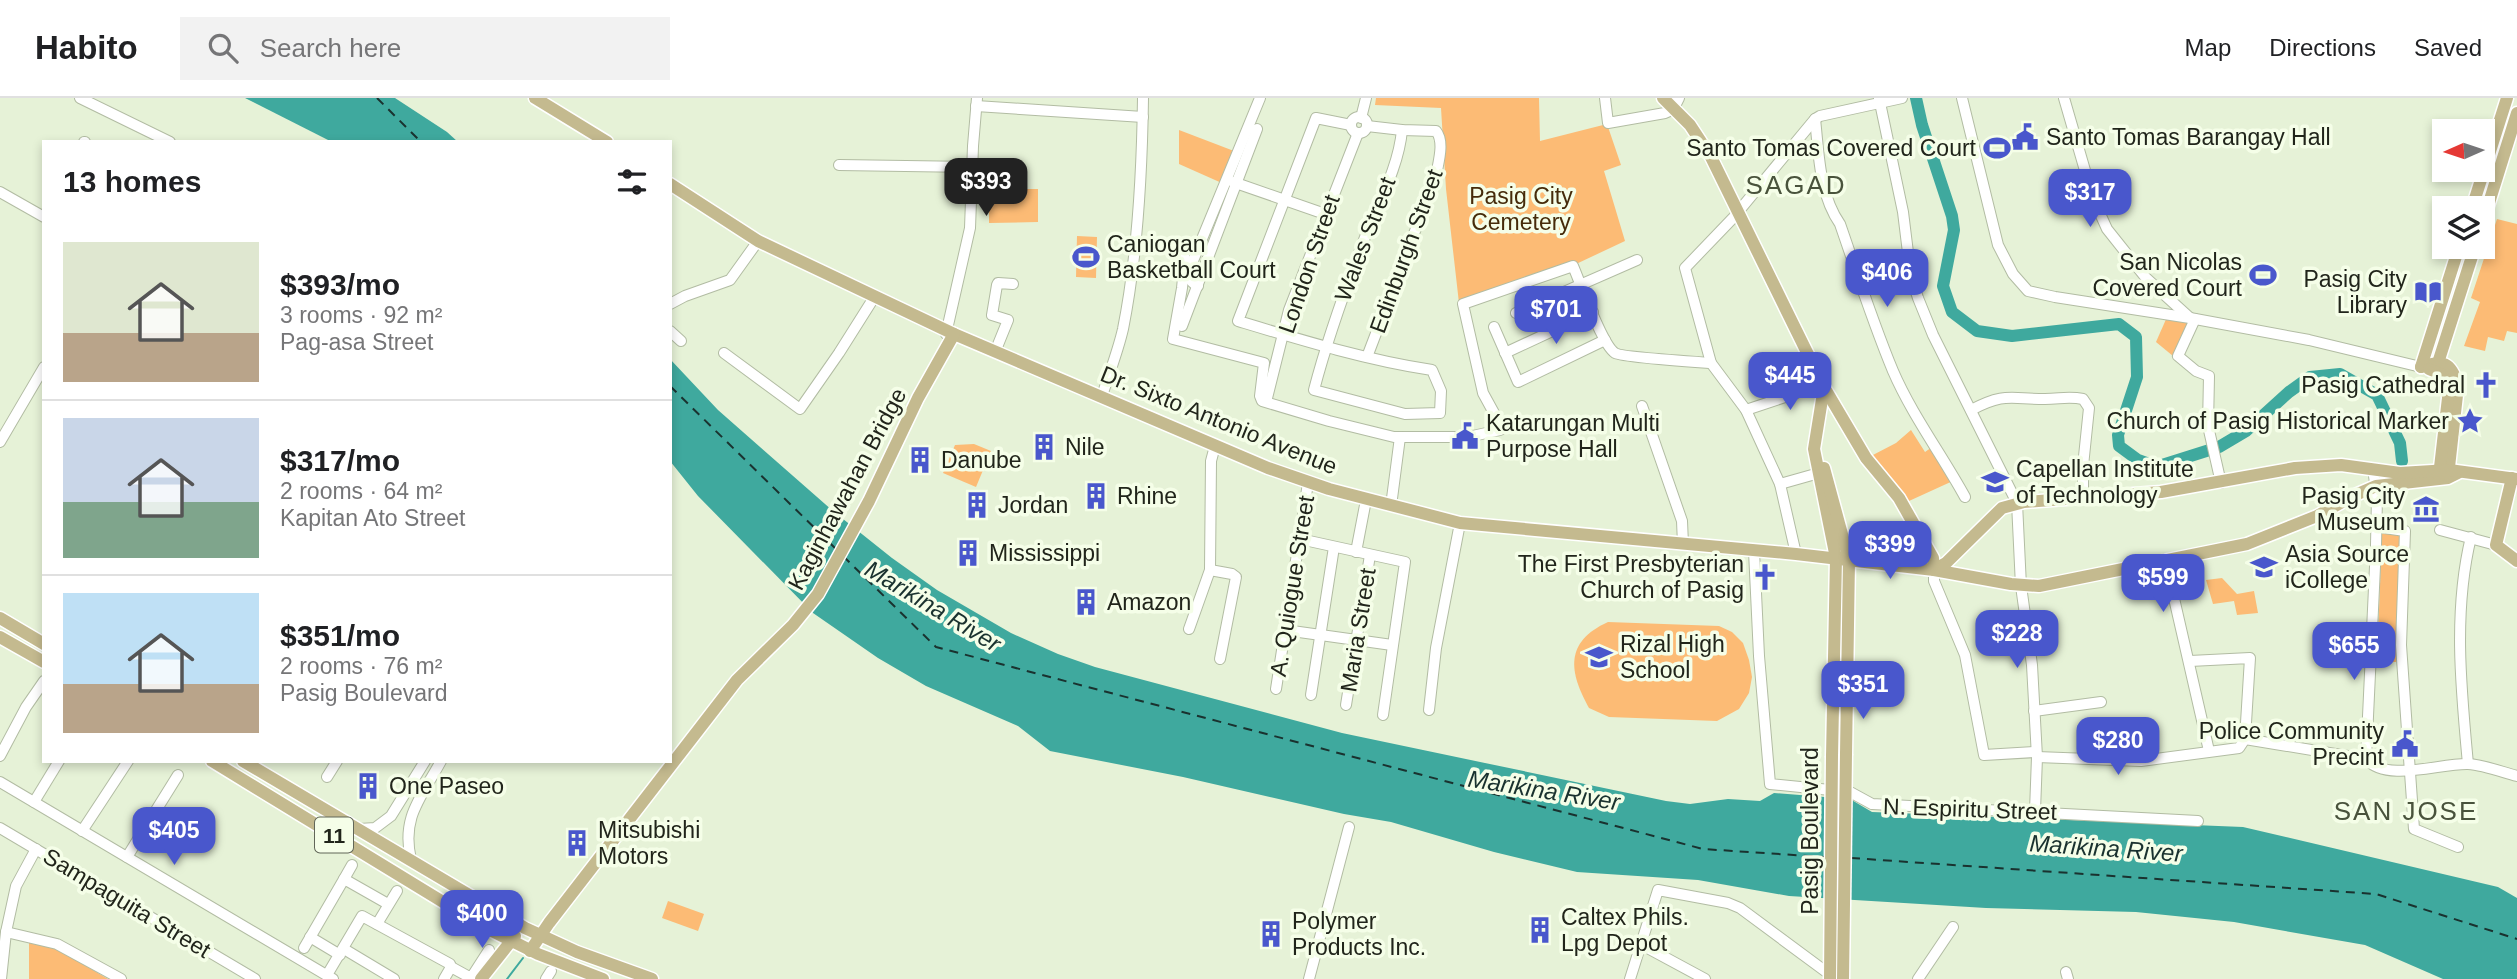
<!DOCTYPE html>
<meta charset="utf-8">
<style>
:root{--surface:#fff;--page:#f2f2f2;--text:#202124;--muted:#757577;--line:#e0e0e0;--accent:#4957cc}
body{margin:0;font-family:Arial,sans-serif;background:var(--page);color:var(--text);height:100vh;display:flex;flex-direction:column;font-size:26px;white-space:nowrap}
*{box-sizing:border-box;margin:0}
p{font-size:23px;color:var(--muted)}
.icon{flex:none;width:38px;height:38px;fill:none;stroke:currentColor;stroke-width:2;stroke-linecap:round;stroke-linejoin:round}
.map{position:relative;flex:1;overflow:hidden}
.sheet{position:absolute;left:42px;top:42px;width:630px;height:623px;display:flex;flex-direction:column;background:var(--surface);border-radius:0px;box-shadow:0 4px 10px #0003}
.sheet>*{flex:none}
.needle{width:46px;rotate:267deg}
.controls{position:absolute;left:2432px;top:21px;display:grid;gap:14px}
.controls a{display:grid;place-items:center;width:63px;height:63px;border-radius:0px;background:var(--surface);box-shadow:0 4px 10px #0003;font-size:35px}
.price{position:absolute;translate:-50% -60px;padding:0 16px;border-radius:14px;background:var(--accent);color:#fff;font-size:23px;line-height:46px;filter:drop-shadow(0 2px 4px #0008)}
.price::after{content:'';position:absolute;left:50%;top:42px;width:21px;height:16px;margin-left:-10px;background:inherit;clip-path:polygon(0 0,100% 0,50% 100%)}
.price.active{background:#222;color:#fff}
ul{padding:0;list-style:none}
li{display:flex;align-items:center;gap:21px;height:175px;padding:0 21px}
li+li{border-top:2px solid var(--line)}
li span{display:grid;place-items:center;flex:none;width:196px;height:140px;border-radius:0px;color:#555}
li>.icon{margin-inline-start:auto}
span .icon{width:84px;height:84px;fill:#fffc;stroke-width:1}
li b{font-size:30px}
h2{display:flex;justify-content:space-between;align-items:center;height:84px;padding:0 21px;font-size:30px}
header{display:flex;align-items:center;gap:42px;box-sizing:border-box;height:98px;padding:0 35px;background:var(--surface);border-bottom:2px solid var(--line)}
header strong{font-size:33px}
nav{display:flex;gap:38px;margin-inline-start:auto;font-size:24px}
.search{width:490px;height:63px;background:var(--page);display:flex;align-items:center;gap:18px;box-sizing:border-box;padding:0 24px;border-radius:0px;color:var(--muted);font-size:26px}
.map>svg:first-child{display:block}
.green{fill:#fcbb75}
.water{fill:#3fa99e}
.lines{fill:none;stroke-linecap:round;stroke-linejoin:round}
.stream{stroke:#3fa99e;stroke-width:2}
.river{stroke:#3fa99e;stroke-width:12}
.ferry{stroke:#1a322f;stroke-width:2;stroke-dasharray:9 7;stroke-linecap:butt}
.minor-casing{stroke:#b2bca3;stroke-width:12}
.major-casing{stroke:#fff;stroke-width:15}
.minor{stroke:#fff;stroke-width:10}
.major{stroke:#c4ba8f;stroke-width:12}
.major-bridge-casing{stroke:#fff;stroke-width:15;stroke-linecap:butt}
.major-bridge{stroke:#c4ba8f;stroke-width:12}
.labels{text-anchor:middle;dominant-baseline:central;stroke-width:7;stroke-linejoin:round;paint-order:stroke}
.shield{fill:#f5fee8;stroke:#616658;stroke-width:2}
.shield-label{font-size:21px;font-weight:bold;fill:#21251b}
.poi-label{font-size:23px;fill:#21251b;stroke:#f5fee8;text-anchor:start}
.park-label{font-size:23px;fill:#462b0a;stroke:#f5fee8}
.street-label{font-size:23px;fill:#21251b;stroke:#f5fee8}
.water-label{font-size:24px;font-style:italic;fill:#1a322f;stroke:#f5fee8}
.quarter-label{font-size:26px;letter-spacing:2px;fill:#49533c;stroke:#f5fee8}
</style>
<header>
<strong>Habito</strong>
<div class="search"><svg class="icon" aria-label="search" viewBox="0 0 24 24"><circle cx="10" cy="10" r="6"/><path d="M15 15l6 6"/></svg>Search here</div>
<nav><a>Map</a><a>Directions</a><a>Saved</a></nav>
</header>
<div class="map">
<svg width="2517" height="881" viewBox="0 0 2517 881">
<rect width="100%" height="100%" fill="#e6f2d7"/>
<g class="green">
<polygon points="1376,0 1539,0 1540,43 1607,26 1621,67 1604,73 1625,143 1574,167 1459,205 1446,91 1441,10 1375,7"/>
<polygon points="1179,32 1234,53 1224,86 1179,66"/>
<polygon points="996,91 1038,91 1038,124 989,125 989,98 996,98"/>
<polygon points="2497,121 2517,126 2517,235 2507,233 2504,243 2488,239 2485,253 2464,248 2480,204 2471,200"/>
<polygon points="1077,138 1097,139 1096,180 1076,179"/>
<polygon points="2167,219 2189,224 2173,258 2156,244"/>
<polygon points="1911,332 1925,354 1935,347 1955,382 1909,403 1871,358 1896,345"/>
<polygon points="974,346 991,353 976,389 943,375 955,347"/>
<polygon points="2386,433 2397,434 2401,438 2396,564 2377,564 2382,435"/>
<polygon points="2222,480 2237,496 2254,493 2258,515 2237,517 2234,503 2213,506 2206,482"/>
<path d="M1608,524L1719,528L1732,534L1743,545L1749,562L1752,579L1749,595L1739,611L1717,623L1609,619L1589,610C1569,574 1564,544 1608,524Z"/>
<polygon points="668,803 704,816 698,833 662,820"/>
<polygon points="29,843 54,849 108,881 29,881"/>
</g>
<g class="water">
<polygon points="245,0 395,0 447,34 458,44 332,44"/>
<polygon points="670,261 718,312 833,413 892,460 937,492 1011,535 1058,556 1095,569 1342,635 1666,703 1690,706 1728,701 1760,703 1774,695 1850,701 1872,714 2243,729 2498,789 2517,800 2517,881 2443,881 2365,847 2234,824 2136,814 1986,810 1789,798 1698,782 1577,774 1494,754 1391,724 1344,716 1183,679 1050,653 1018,628 926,588 878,560 813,515 698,398 670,363"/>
</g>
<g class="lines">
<polyline class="stream" points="507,881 523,860"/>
<polyline class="river" points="1916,0 1922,27 1952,118 1954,132 1943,188 1952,214 1977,233 2012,238 2119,226 2136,239 2137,279 2118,337 2119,348 2138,362 2149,366 2162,367 2219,349 2246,333 2289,294 2310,279 2340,276 2377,297 2400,345 2402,363"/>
<g class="ferry">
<polyline points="377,0 421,44"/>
<polyline points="670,288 837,452"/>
<polyline points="843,458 936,549 1703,751 1824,759"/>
<polyline points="1851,760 2376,796 2517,841"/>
</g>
<defs>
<g id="minor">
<polyline points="80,0 170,44"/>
<polyline points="1605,0 1608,25 1665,15 1674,11"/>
<polyline points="1879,0 1903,114 1911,179 1918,200 1933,237 2017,405 2021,488 2032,567 2037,659 2035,713"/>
<polyline points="1962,0 1998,147 2013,176 2028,193 2055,199 2190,220 2309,242 2421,269"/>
<polyline points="2064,0 2093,100 2107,131 2146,180 2190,220"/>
<polyline points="1676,6 1679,0"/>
<polyline points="976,8 1143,19"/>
<circle cx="1359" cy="27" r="8"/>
<polyline points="1361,20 1366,0"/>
<path d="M1815,21C1819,56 1819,96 1840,126C1857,175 1873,225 1893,273C1912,317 1942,357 1965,399"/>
<path d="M1351,27L1316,20L1238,223C1301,242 1366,262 1432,272L1441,293L1440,315L1405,316L1314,292C1328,238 1347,186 1367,134C1380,102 1399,67 1402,32"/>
<polyline points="84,44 85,44"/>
<polyline points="839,67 972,69"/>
<polyline points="1233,84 1325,116"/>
<polyline points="0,94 44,119"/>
<path d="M1176,156L1185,160L1182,190L1173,241L1264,265L1260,298L1262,303L1329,323L1394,339H1468L1500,332V326L1483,295L1463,206L1573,168C1580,184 1602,247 1615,255C1620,259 1697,264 1711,265L1746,312L1780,386L1796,456"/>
<path d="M1198,188C1189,184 1189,179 1190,170L1260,0"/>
<polyline points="670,206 685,198 730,182 758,143"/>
<polyline points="1516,215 1637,162"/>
<polyline points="2195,221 2178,258 2196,273 2209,278 2208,328 2221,385"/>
<polyline points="1182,228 1257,31"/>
<polyline points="1494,229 1518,284 1605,242"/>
<polyline points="670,233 681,243"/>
<polyline points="946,236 970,130 973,48 977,0"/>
<polyline points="995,254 1008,222 992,217 997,187 998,185 1013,186"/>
<polyline points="724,255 800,311 839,255 875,198"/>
<polyline points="1505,255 1593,214"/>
<path d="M1367,259L1436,78C1438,65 1445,44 1436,33L1402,32L1367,28"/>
<polyline points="1711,265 1685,170 1733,120 1815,21 1820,18 1902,0"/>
<path d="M1102,298C1109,276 1118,253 1123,231C1138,156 1142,77 1143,0"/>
<polyline points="1267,300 1289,212 1358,35"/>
<polyline points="1642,308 1682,423 1683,446"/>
<polyline points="1746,312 1794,296 1821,283"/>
<path d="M1971,312C2005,294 2010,301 2045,301C2060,301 2068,298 2083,301L2089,310L2083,368V401"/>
<polyline points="0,344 44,269"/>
<polyline points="1780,386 1819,375"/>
<polyline points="1391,408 1400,339"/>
<polyline points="2377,429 2405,433 2401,547 2414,731 2458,749"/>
<polyline points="2440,432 2496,447"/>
<polyline points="1300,441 1405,464 1383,617"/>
<polyline points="1754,453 1759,558 1770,686 1850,694 1872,706 2198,723"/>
<polyline points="1356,454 1366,402"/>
<polyline points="2165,461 2209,653"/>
<polyline points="1210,472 1232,476 1236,479 1220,561"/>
<polyline points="1934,472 1934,483 1965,557 1984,657 2036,654"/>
<polyline points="1189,531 1210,472 1211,363 1215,348"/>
<polyline points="1285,532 1392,547"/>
<polyline points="1276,591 1308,385"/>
<polyline points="1311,597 1334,449"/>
<polyline points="1346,607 1370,457"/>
<polyline points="1429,612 1436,550 1460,425"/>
<polyline points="2034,613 2101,604"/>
<polyline points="2245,641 2366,661"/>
<polyline points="0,658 26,609 44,583"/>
<polyline points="2037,659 2141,663 2239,650 2245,641 2250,560 2190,563"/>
<polyline points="2366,661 2376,447 2377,399 2373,371"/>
<path d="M2366,661C2387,685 2440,665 2468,666C2484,667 2502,674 2517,678"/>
<path d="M2468,666C2461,591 2453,513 2471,439"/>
<polyline points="327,679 337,663"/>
<polyline points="0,684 333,881"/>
<polyline points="34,704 59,663"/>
<polyline points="0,730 255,881"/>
<polyline points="359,731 375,730 391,718 425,663"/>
<polyline points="82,733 128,663"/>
<polyline points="127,759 178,677"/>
<path d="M411,762C401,719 421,700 441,663"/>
<polyline points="344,781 352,767"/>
<polyline points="377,826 397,793"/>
<polyline points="6,834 57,846 121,881"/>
<polyline points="310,839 340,857"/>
<polyline points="1642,847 1705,881"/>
<polyline points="304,850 344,781 388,806"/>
<polyline points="344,851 394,881"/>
<polyline points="451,869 471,880 489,852"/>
<polyline points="2066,874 2068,881"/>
<polyline points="327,877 362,818 450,866 451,869 444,881"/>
<polyline points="1,881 6,834 16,788 36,751"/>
<polyline points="546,881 551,873"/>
<polyline points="1309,881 1349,729"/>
<polyline points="1630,881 1658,792 1728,805 1740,810 1825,873"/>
<polyline points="1918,881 1953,829"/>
</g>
<g id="major">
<polyline points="535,0 607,44"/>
<polyline points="1663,0 1690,27 1711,59 1824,289 1866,360 1899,400 1933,460 1934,472"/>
<polyline points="670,86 758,143 954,236 1268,370 1329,391 1460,425 1796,456 1934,472 2011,486 2039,488 2247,446 2317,418 2353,398 2376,388 2448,380 2458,375"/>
<polyline points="2472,110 2507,0"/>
<polyline points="2483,124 2517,15"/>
<polyline points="2437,268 2475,149"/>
<path d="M2421,269C2443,262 2451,263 2458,288L2448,378"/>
<polyline points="2421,269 2459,149"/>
<polyline points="2429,271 2443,277 2447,286 2448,300 2439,378"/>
<polyline points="1824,289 1814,351 1836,460 1832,658"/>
<polyline points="1824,370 1849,462 1846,656"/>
<polyline points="2512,380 2496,447 2517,463"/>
<polyline points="1934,472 1946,465 2002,410 2024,404 2161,394 2295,370 2341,367 2400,375 2449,372 2517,381"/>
<polyline points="0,520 44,546"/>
<polyline points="0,539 44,564"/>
<polyline points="212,663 484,829 538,856 603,881"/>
<polyline points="243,663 525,830 577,854 652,881"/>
<polyline points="530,853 549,825 737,582 793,527 818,496 869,403 918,300 954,236"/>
<polyline points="481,881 515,838"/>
</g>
</defs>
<use href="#minor" class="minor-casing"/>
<use href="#major" class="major-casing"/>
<use href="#minor" class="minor"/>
<use href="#major" class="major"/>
<defs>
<g id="major-bridge">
<polyline points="1830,881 1832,658"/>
<polyline points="1843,881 1846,656"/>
</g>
</defs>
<use href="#major-bridge" class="major-bridge-casing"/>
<use href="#major-bridge" class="major-bridge"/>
</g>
<defs>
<symbol id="civic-bare" viewBox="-9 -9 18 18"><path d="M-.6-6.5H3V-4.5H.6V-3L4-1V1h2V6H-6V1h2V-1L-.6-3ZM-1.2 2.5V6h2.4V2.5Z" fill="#4957cc" stroke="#f5fee8" stroke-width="2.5" paint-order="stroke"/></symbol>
<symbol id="stadium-bare" viewBox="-9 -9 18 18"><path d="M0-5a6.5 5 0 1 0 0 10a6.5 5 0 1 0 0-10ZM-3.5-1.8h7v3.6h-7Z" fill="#4957cc" stroke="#f5fee8" stroke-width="2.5" paint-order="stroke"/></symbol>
<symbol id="library-bare" viewBox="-9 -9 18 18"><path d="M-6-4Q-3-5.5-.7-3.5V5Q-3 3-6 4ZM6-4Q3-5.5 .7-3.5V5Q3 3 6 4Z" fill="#4957cc" stroke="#f5fee8" stroke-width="2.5" paint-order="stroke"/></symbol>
<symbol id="church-bare" viewBox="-9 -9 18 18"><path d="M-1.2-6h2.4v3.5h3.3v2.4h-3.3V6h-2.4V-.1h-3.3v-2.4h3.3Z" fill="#4957cc" stroke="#f5fee8" stroke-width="2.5" paint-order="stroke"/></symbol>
<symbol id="sight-bare" viewBox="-9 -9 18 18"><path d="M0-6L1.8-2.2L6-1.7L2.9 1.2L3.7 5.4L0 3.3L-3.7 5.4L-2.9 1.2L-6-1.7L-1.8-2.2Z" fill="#4957cc" stroke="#f5fee8" stroke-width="2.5" paint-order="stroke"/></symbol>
<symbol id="building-bare" viewBox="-9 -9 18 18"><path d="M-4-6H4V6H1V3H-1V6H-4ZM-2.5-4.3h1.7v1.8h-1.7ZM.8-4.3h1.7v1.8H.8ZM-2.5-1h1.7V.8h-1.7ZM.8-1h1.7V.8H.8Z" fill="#4957cc" stroke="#f5fee8" stroke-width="2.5" paint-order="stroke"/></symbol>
<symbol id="university-bare" viewBox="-9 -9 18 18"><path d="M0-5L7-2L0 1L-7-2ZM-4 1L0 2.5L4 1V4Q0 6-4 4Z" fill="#4957cc" stroke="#f5fee8" stroke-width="2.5" paint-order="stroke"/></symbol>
<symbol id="museum-bare" viewBox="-9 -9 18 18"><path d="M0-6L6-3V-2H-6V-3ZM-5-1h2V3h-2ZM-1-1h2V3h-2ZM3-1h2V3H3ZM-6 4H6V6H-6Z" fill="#4957cc" stroke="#f5fee8" stroke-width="2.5" paint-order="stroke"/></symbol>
<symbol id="school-bare" viewBox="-9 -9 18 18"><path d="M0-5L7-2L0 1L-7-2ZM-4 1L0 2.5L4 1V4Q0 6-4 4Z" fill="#4957cc" stroke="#f5fee8" stroke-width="2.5" paint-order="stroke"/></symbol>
</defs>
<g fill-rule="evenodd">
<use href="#civic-bare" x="2006" y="20" width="38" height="38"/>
<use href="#stadium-bare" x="1978" y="31" width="38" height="38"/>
<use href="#stadium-bare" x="1067" y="140" width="38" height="38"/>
<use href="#stadium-bare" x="2244" y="158" width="38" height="38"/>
<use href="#library-bare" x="2409" y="175" width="38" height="38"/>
<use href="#church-bare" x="2467" y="268" width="38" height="38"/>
<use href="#sight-bare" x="2451" y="304" width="38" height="38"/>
<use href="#civic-bare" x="1446" y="319" width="38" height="38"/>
<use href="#building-bare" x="1025" y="330" width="38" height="38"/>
<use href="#building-bare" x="901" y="343" width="38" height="38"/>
<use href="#university-bare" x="1976" y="365" width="38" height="38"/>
<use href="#building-bare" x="1077" y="379" width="38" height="38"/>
<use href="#building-bare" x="958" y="388" width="38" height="38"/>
<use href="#museum-bare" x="2407" y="392" width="38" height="38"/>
<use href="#building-bare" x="949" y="436" width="38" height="38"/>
<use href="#university-bare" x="2245" y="450" width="38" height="38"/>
<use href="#church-bare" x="1746" y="460" width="38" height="38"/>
<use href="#building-bare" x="1067" y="485" width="38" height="38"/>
<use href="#school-bare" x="1580" y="540" width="38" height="38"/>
<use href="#civic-bare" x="2386" y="627" width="38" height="38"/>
<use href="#building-bare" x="349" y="669" width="38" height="38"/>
<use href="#building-bare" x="558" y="726" width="38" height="38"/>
<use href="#building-bare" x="1521" y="813" width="38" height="38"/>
<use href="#building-bare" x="1252" y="817" width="38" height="38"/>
</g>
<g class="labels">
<rect class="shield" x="315" y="719.5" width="38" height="35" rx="5"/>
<g class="shield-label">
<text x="334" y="737">11</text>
</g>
<g class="poi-label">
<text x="2046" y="39">Santo Tomas Barangay Hall</text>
<text x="1976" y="50" text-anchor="end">Santo Tomas Covered Court</text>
<text x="1107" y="146">Caniogan<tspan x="1107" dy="26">Basketball Court</tspan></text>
<text x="2242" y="164" text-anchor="end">San Nicolas<tspan x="2242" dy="26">Covered Court</tspan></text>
<text x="2407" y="181" text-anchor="end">Pasig City<tspan x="2407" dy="26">Library</tspan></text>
<text x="2465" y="287" text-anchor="end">Pasig Cathedral</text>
<text x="2449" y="323" text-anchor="end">Church of Pasig Historical Marker</text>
<text x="1486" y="325">Katarungan Multi<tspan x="1486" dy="26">Purpose Hall</tspan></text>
<text x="1065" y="349">Nile</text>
<text x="941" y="362">Danube</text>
<text x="2016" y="371">Capellan Institute<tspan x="2016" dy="26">of Technology</tspan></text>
<text x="1117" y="398">Rhine</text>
<text x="2405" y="398" text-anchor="end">Pasig City<tspan x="2405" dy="26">Museum</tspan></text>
<text x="998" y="407">Jordan</text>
<text x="989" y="455">Mississippi</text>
<text x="2285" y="456">Asia Source<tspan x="2285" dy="26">iCollege</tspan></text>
<text x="1744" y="466" text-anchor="end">The First Presbyterian<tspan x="1744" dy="26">Church of Pasig</tspan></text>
<text x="1107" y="504">Amazon</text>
<text x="1620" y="546">Rizal High<tspan x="1620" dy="26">School</tspan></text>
<text x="2384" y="633" text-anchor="end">Police Community<tspan x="2384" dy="26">Precint</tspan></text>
<text x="389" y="688">One Paseo</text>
<text x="598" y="732">Mitsubishi<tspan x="598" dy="26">Motors</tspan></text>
<text x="1561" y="819">Caltex Phils.<tspan x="1561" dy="26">Lpg Depot</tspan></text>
<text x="1292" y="823">Polymer<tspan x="1292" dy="26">Products Inc.</tspan></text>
</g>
<g class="park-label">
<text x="1521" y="98">Pasig City<tspan x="1521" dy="26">Cemetery</tspan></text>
</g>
<g class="street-label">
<text transform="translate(1365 141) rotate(-69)">Wales Street</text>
<text transform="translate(1406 153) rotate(-70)">Edinburgh Street</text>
<text transform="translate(1309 166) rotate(-71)">London Street</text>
<text transform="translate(1219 322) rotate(22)">Dr. Sixto Antonio Avenue</text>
<text transform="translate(847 391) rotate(-62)">Kaginhawahan Bridge</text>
<text transform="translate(1292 488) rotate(-81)">A. Quiogue Street</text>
<text transform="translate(1358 532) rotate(-81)">Maria Street</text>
<text transform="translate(1970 711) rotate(2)">N. Espiritu Street</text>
<text transform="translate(1810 733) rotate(-90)">Pasig Boulevard</text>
<text transform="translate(127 805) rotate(31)">Sampaguita Street</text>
</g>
<g class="water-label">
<text transform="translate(933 508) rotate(31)">Marikina River</text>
<text transform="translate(1544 692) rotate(9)">Marikina River</text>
<text transform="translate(2106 750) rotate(4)">Marikina River</text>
</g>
<g class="quarter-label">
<text x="1796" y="87">SAGAD</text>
<text x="2406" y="713">SAN JOSE</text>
</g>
</g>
</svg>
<div class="controls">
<a><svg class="needle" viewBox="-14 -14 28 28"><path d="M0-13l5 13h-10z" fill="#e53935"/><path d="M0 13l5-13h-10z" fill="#757577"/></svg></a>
<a><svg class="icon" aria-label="layers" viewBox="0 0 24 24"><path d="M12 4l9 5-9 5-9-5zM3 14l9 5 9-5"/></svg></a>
</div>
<b class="price active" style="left:986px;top:120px">$393</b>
<b class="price" style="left:2090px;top:131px">$317</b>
<b class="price" style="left:1887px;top:211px">$406</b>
<b class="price" style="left:1556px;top:248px">$701</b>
<b class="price" style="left:1790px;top:314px">$445</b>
<b class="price" style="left:1890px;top:483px">$399</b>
<b class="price" style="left:2163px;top:516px">$599</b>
<b class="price" style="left:2017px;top:572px">$228</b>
<b class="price" style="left:2354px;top:584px">$655</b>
<b class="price" style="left:1863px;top:623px">$351</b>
<b class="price" style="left:2118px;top:679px">$280</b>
<b class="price" style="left:174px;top:769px">$405</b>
<b class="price" style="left:482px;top:852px">$400</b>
<section class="sheet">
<h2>13 homes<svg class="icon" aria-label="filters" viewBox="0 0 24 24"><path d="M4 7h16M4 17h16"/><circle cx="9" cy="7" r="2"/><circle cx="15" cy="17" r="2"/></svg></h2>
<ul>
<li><span style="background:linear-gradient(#dfe7d0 65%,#b9a48a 0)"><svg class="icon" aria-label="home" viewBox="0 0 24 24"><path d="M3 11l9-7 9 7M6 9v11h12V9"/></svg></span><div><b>$393/mo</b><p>3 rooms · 92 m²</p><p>Pag-asa Street</p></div></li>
<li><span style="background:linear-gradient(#c9d6e8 60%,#7fa58c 0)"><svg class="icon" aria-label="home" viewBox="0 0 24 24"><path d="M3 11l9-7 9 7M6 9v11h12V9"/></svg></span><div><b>$317/mo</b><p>2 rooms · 64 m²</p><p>Kapitan Ato Street</p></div></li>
<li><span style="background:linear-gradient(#bfe0f5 65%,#b9a48a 0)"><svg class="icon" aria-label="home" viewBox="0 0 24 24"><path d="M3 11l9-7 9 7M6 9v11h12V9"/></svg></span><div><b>$351/mo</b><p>2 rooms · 76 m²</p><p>Pasig Boulevard</p></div></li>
</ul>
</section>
</div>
